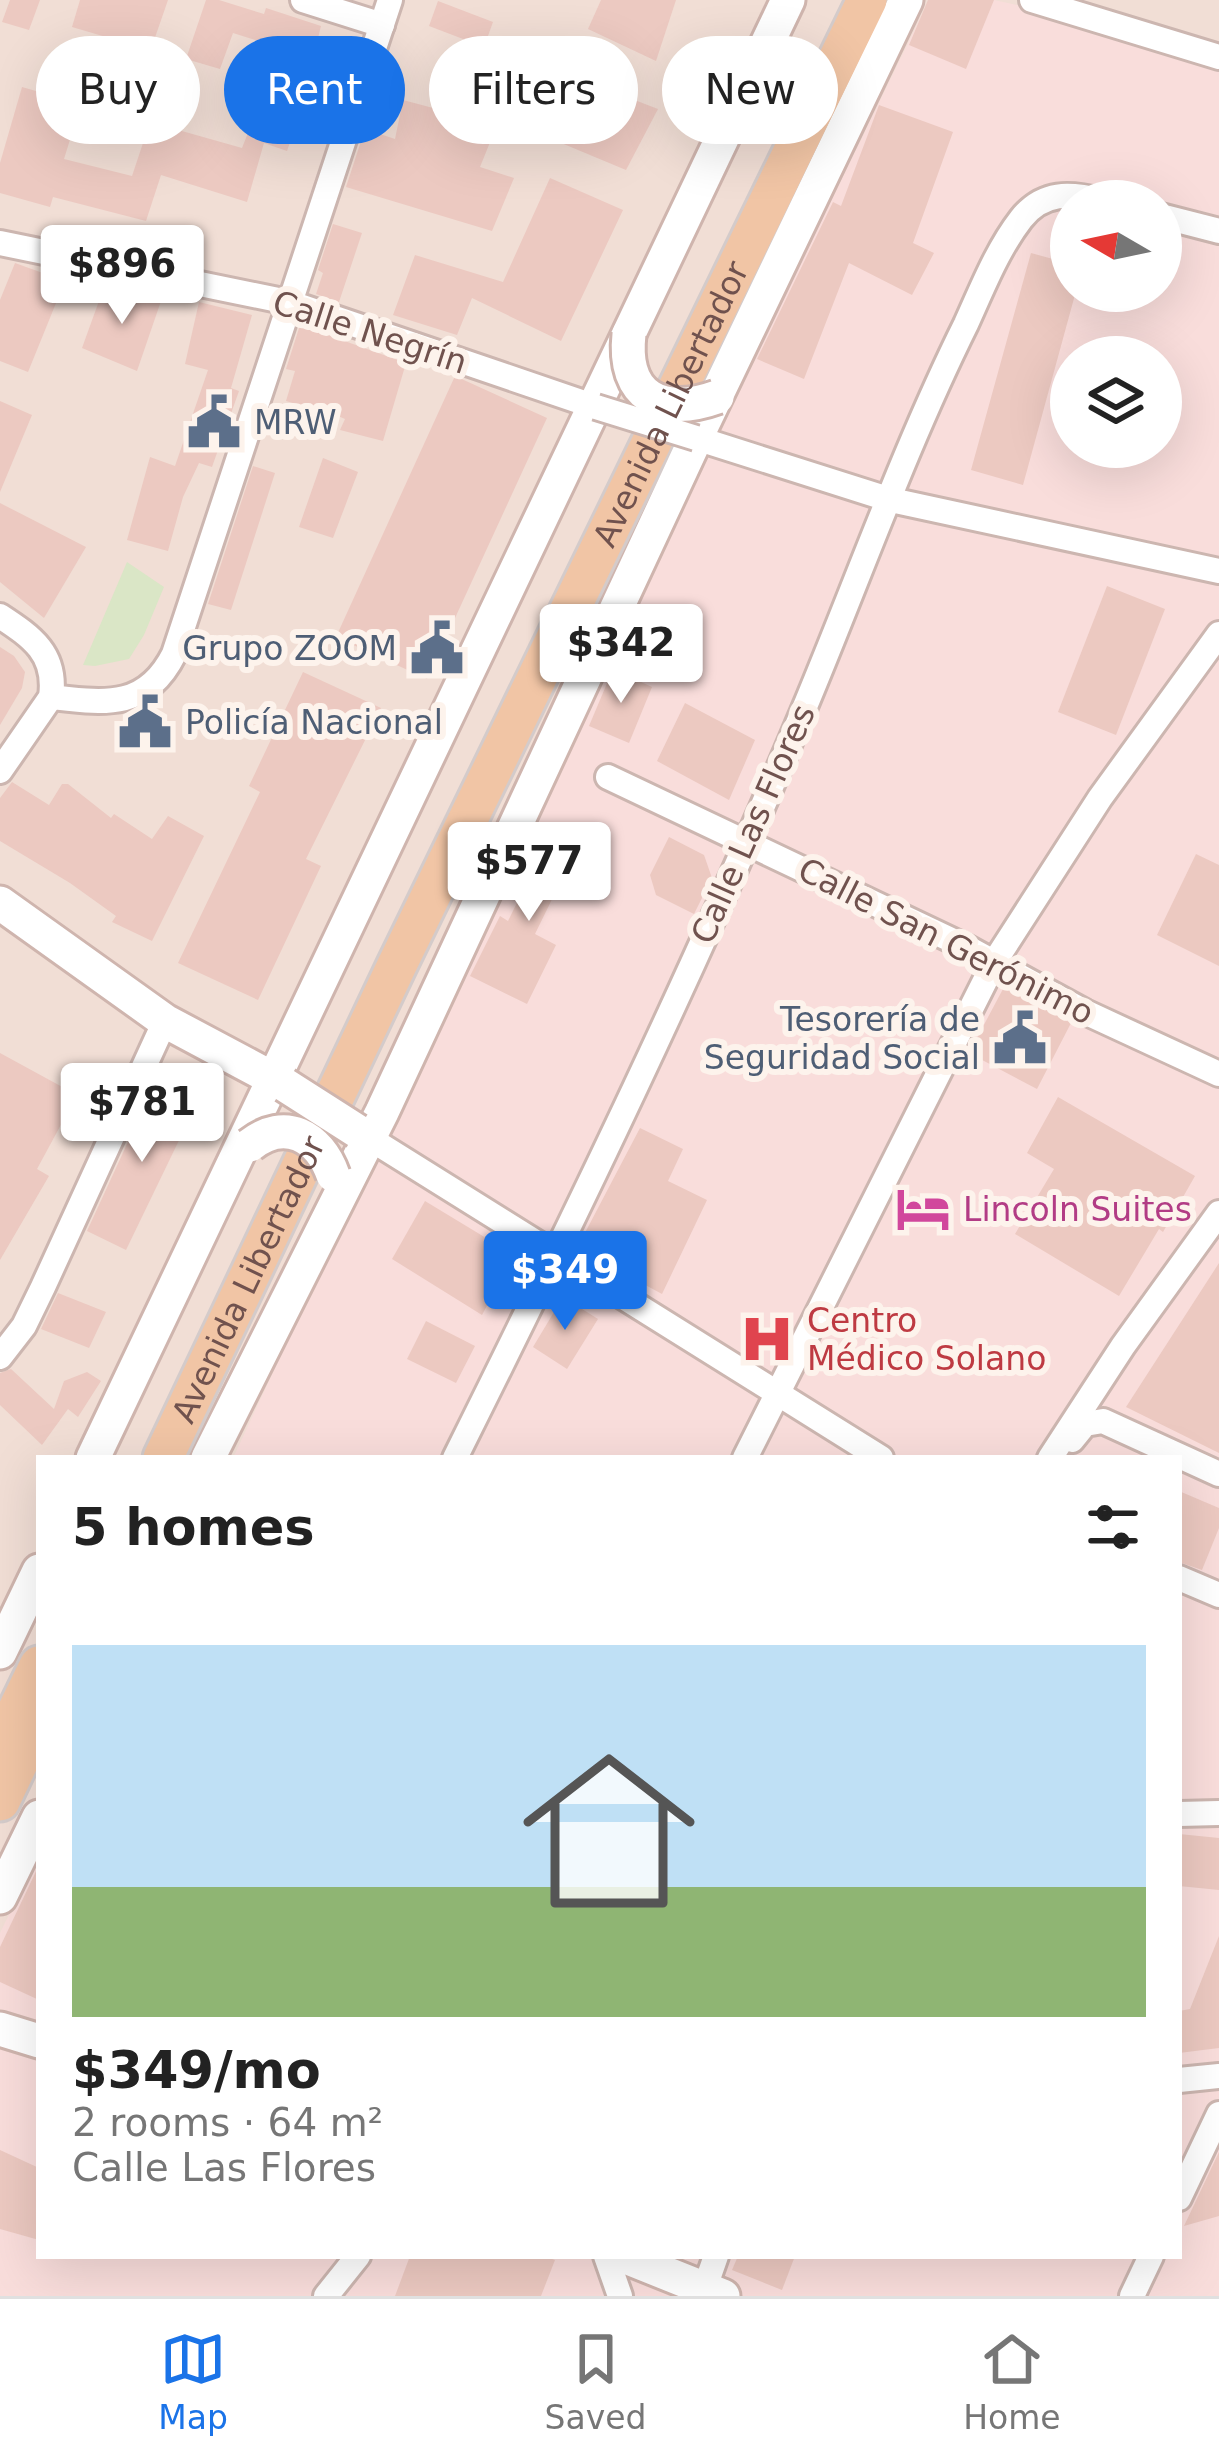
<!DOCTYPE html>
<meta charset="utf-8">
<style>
:root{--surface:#fff;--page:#f6f6f6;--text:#222;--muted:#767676;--line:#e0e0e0;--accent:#1a73e8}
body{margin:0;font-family:"DejaVu Sans",sans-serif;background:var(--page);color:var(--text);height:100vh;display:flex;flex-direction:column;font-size:45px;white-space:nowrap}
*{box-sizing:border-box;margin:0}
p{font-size:39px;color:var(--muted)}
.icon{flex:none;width:66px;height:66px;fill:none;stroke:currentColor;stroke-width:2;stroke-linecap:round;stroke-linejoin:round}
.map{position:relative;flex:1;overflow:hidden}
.panel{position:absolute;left:36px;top:1455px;width:1146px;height:804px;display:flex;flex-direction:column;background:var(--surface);border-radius:0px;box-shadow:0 12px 48px #0002}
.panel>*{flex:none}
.guide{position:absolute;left:36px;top:36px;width:1149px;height:108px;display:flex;gap:24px}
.needle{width:78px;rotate:279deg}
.controls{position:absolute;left:1050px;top:180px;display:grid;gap:24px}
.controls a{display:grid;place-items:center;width:132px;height:132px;border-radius:50%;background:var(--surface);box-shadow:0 12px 48px #0002;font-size:60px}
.price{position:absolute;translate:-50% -102px;padding:0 27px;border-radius:12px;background:#fff;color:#222;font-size:39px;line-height:78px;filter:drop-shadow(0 3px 6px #0008)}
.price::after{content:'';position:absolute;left:50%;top:72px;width:36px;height:27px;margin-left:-18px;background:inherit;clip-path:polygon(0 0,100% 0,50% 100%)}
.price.active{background:var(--accent);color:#fff}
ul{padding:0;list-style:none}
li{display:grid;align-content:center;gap:24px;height:636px;padding:0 36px}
li span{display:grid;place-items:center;height:372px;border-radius:0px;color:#555}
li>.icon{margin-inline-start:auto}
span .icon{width:216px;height:216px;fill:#fffc;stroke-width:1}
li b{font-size:51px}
h2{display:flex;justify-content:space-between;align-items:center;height:144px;padding:0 36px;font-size:51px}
.tag{padding:0 42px;border-radius:54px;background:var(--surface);box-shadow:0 12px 48px #0002;font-size:42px;line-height:108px}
.tag.active{background:var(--accent);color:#fff}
.tabs{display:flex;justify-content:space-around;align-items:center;height:168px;border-top:3px solid var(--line);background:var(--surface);font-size:33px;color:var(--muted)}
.tabs a{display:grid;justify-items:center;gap:6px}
.tabs .active{color:var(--accent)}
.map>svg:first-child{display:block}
.residential{fill:#f1ded5;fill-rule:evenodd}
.commercial{fill:#f9dddb;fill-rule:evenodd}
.green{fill:#dae6c6}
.building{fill:#ecc9c1}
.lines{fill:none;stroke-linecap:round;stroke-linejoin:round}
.street-casing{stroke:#ccb6b0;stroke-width:30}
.secondary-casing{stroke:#cfb5ae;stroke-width:39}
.primary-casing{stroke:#d4cbca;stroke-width:45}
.street{stroke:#fff;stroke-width:24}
.secondary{stroke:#fff;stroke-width:33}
.primary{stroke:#f1c5a5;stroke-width:39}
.street-bridge-casing{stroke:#ccb6b0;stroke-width:30;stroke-linecap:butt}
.secondary-bridge-casing{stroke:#cfb5ae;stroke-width:39;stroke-linecap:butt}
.street-bridge{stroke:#fff;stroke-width:24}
.secondary-bridge{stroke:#fff;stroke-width:33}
.labels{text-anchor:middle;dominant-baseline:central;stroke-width:12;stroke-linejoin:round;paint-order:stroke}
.street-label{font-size:33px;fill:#70524e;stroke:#fdf3ec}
.service-label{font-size:33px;fill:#4e5e75;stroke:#fdf3ec;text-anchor:start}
.hotel-label{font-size:33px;fill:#b23c85;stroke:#fdf3ec;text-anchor:start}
.health-label{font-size:33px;fill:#be3a42;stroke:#fdf3ec;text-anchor:start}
</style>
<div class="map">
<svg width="1219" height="2296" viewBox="0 0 1219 2296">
<rect width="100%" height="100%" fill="#faeee6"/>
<path class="residential" d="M0,0H1219V1193L1039,1458H39V2044L0,2031ZM1071,201H1161V291H1071ZM1071,357H1161V447H1071Z"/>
<path class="commercial" d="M929,0H994L1031,8L1219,70V2296H0V1933L39,1853V2256H1179V1458H233L583,709ZM1071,201H1161V291H1071ZM1071,357H1161V447H1071Z"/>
<polygon class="green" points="127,562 164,587 144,635 129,659 95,666 83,665"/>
<g class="building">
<polygon points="10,0 40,0 29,30 2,22"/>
<polygon points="80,0 168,0 141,78 114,68 123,42 72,27"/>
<polygon points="206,0 219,0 264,14 266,8 321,26 313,58 233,33 220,69 186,59"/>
<polygon points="601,0 676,0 656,61 588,29"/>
<polygon points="928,0 994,0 966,69 909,45"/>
<polygon points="438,1 493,22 484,47 429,26"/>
<polygon points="580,79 658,109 626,170 554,140"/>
<polygon points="22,87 81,104 64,159 132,176 150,122 242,148 266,87 305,99 287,151 264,143 247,202 161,175 146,221 53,197 50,207 0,193 0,163"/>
<polygon points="403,100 497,125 480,167 514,178 492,231 346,187 365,129 395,139"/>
<polygon points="879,105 953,132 913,243 934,253 912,295 849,263 804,379 757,359 833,202 841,206"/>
<polygon points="550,178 623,210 561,341 472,298 457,335 393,315 415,255 503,282"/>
<polygon points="333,224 362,233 339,302 316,294 323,273 318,270"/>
<polygon points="1031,253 1071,264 1071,291 1076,291 1023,485 971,470"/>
<polygon points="15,263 65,281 28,372 0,361 0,300"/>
<polygon points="104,287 161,301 137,371 82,348"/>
<polygon points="199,302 252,315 231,388 239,391 223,436 212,467 199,463 183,497 168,551 127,540 150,457 175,466 208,370 185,364"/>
<polygon points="300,325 406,363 383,441 340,430 345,419 338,416 286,401 295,371 286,369"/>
<polygon points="455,376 547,418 427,679 336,637"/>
<polygon points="0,401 32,415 0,492"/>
<polygon points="323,458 358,472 333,538 299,527"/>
<polygon points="253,466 275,473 231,610 208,604"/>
<polygon points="0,503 86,547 44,618 0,582"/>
<polygon points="1107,586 1165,609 1116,735 1058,712"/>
<polygon points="0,647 14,656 25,672 22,688 0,725"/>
<polygon points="613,669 652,687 629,743 589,726"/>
<polygon points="303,672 381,708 306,859 321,866 258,1000 178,963 260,792 249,786"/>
<polygon points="685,703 755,740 729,800 657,761"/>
<polygon points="12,782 49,805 62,784 68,784 111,818 114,814 152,839 168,816 204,836 152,941 112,922 116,916 70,883 0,841 0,798"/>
<polygon points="555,826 581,839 570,861 582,867 569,893 558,887 535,934 556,945 527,1004 470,976 500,916 508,921"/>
<polygon points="669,837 704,855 712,878 694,914 656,895 650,875"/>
<polygon points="1196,854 1219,865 1219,966 1157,935"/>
<polygon points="1004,987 1071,1023 1037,1089 969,1053"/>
<polygon points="0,1053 77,1095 37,1169 49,1176 0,1260"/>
<polygon points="156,1081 198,1101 126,1250 87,1231"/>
<polygon points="1058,1097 1195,1176 1163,1232 1159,1229 1119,1296 1015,1234 1054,1169 1027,1153"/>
<polygon points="640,1128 683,1149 668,1181 707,1200 662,1294 577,1248"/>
<polygon points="425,1201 514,1255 482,1315 392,1259"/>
<polygon points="1219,1263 1219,1453 1126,1407"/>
<polygon points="58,1293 106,1312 89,1348 41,1329"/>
<polygon points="563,1297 598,1319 567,1369 533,1347"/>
<polygon points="426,1321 475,1346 456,1383 407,1359"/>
<polygon points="11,1369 54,1409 64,1381 87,1372 101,1381 78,1417 68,1409 42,1445 0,1405 0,1373"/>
<polygon points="1179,1491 1219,1508 1219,1528 1202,1570 1179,1562"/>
<polygon points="1179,1834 1219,1838 1219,1890 1179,1886"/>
<polygon points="39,1865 39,2000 0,1982 0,1947"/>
<polygon points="1219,1936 1219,2048 1179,2053 1179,2011 1190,2009"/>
<polygon points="0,2150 39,2168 39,2240 0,2229"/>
<polygon points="1219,2152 1219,2216 1184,2226 1193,2207"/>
<polygon points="410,2256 544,2256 555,2260 541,2296 395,2296"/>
<polygon points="738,2256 795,2256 782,2290 732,2270"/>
</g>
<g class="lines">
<defs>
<g id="street">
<polyline points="303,0 382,25"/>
<polyline points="1032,0 1219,57"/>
<polyline points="1161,216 1219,231"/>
<polyline points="0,243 288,302 596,407"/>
<polyline points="696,438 891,500 1219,571"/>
<path d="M0,616C32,637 57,654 51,697L0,771"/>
<path d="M51,697C104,703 146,710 174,654L390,0"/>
<polyline points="608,777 966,947 1085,1012 1219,1074"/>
<polyline points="369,1138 881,1458"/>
<polyline points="0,1357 24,1326 43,1287 165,1021"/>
<polyline points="1072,1440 1085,1424 1103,1421 1219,1474"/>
<path d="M455,1458C578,1211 698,963 804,709C858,580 904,449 966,324C982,289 997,250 1021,219C1043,191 1070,193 1102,201"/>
<polyline points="745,1458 995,961 1100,798 1219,634"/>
<polyline points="1050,1458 1123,1346 1219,1213"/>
<polyline points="1179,1578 1219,1595"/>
<polyline points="1179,1814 1219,1813"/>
<polyline points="1179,2080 1219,2076"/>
<polyline points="1179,2198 1219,2114"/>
<polyline points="606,2256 620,2296"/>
<polyline points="326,2296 358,2256"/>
<polyline points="702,2296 716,2256"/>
<polyline points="1132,2296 1151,2256"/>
</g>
<g id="secondary">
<polyline points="0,903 165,1021 285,1085"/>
<polyline points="93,1458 788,0"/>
<polyline points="208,1458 382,1112 696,438 906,0"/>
<polyline points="0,1652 39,1571"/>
<polyline points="0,1897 39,1817"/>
<polyline points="0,2029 39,2041"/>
<polyline points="623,2256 723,2296"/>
</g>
<g id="primary">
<path id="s1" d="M163,1458L397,965L867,0"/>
<polyline points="2,1742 39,1666"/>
<polyline points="0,1801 39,1719"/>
</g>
</defs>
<use href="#street" class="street-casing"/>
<use href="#secondary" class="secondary-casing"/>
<use href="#primary" class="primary-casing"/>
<use href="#street" class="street"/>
<use href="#secondary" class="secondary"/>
<use href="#primary" class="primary"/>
<defs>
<polyline id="street-bridge" points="596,407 696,438"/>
<g id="secondary-bridge">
<path d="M629,334C622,397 662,417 717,397"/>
<polyline points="285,1085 357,1131"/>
<path d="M250,1145C285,1117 319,1136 333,1175"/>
</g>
</defs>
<use href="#street-bridge" class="street-bridge-casing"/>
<use href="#secondary-bridge" class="secondary-bridge-casing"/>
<use href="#street-bridge" class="street-bridge"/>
<use href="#secondary-bridge" class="secondary-bridge"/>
</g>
<defs>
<symbol id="civic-bare" viewBox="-9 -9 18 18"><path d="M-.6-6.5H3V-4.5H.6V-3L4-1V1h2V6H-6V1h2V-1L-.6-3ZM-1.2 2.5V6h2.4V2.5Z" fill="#5c6f8a" stroke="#fdf3ec" stroke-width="2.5" paint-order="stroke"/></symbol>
<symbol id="hotel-bare" viewBox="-9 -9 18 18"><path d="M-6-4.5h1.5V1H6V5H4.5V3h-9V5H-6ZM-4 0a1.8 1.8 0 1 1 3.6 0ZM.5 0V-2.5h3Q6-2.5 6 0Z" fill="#d1479c" stroke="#fdf3ec" stroke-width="2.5" paint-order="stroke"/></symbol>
<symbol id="hospital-bare" viewBox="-9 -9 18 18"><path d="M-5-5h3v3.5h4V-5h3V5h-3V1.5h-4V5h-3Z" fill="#e0444e" stroke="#fdf3ec" stroke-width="2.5" paint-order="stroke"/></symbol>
</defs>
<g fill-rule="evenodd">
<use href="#civic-bare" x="176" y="384" width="76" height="76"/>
<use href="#civic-bare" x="399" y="610" width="76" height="76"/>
<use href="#civic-bare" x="107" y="684" width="76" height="76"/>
<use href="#civic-bare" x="982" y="1000" width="76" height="76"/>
<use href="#hotel-bare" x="885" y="1171" width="76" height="76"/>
<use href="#hospital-bare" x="729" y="1301" width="76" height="76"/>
</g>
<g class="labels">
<g class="street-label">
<text transform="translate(370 332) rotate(18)">Calle Negrín</text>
<text stroke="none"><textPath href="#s1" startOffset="1170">Avenida Libertador</textPath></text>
<text transform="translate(753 824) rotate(-66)">Calle Las Flores</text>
<text transform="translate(946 941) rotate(27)">Calle San Gerónimo</text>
<text stroke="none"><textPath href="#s1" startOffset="198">Avenida Libertador</textPath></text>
</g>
<g class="service-label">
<text x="254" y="422">MRW</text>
<text x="397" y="648" text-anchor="end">Grupo ZOOM</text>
<text x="185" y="722">Policía Nacional</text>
<text x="980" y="1019" text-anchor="end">Tesorería de<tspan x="980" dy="38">Seguridad Social</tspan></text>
</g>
<g class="hotel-label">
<text x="963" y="1209">Lincoln Suites</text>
</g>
<g class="health-label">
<text x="807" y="1320">Centro<tspan x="807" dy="38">Médico Solano</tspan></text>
</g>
</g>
</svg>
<div class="controls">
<a><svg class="needle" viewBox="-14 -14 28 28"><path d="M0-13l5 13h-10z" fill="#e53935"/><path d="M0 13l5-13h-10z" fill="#767676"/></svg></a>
<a><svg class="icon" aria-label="layers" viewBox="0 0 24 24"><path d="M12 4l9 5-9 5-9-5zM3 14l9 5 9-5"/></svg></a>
</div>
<b class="price" style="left:122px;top:327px">$896</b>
<b class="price" style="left:621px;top:706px">$342</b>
<b class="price" style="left:529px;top:924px">$577</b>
<b class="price" style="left:142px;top:1165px">$781</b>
<b class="price active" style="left:565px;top:1333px">$349</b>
<div class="guide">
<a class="tag">Buy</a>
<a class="tag active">Rent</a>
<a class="tag">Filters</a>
<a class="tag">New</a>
</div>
<section class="panel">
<h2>5 homes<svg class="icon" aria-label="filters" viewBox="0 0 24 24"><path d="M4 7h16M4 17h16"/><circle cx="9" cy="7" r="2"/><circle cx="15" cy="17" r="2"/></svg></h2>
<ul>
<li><span style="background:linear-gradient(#bfe0f5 65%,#8fb573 0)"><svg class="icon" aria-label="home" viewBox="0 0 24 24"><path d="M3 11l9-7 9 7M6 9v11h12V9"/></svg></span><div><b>$349/mo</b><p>2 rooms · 64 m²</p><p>Calle Las Flores</p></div></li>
</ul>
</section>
</div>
<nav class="tabs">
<a class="active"><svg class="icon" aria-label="map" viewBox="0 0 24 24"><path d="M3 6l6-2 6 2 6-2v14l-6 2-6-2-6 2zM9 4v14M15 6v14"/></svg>Map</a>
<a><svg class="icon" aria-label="saved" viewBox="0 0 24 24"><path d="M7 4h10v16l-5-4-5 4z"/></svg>Saved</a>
<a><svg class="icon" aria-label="home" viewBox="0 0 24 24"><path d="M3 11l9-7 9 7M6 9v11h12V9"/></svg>Home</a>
</nav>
